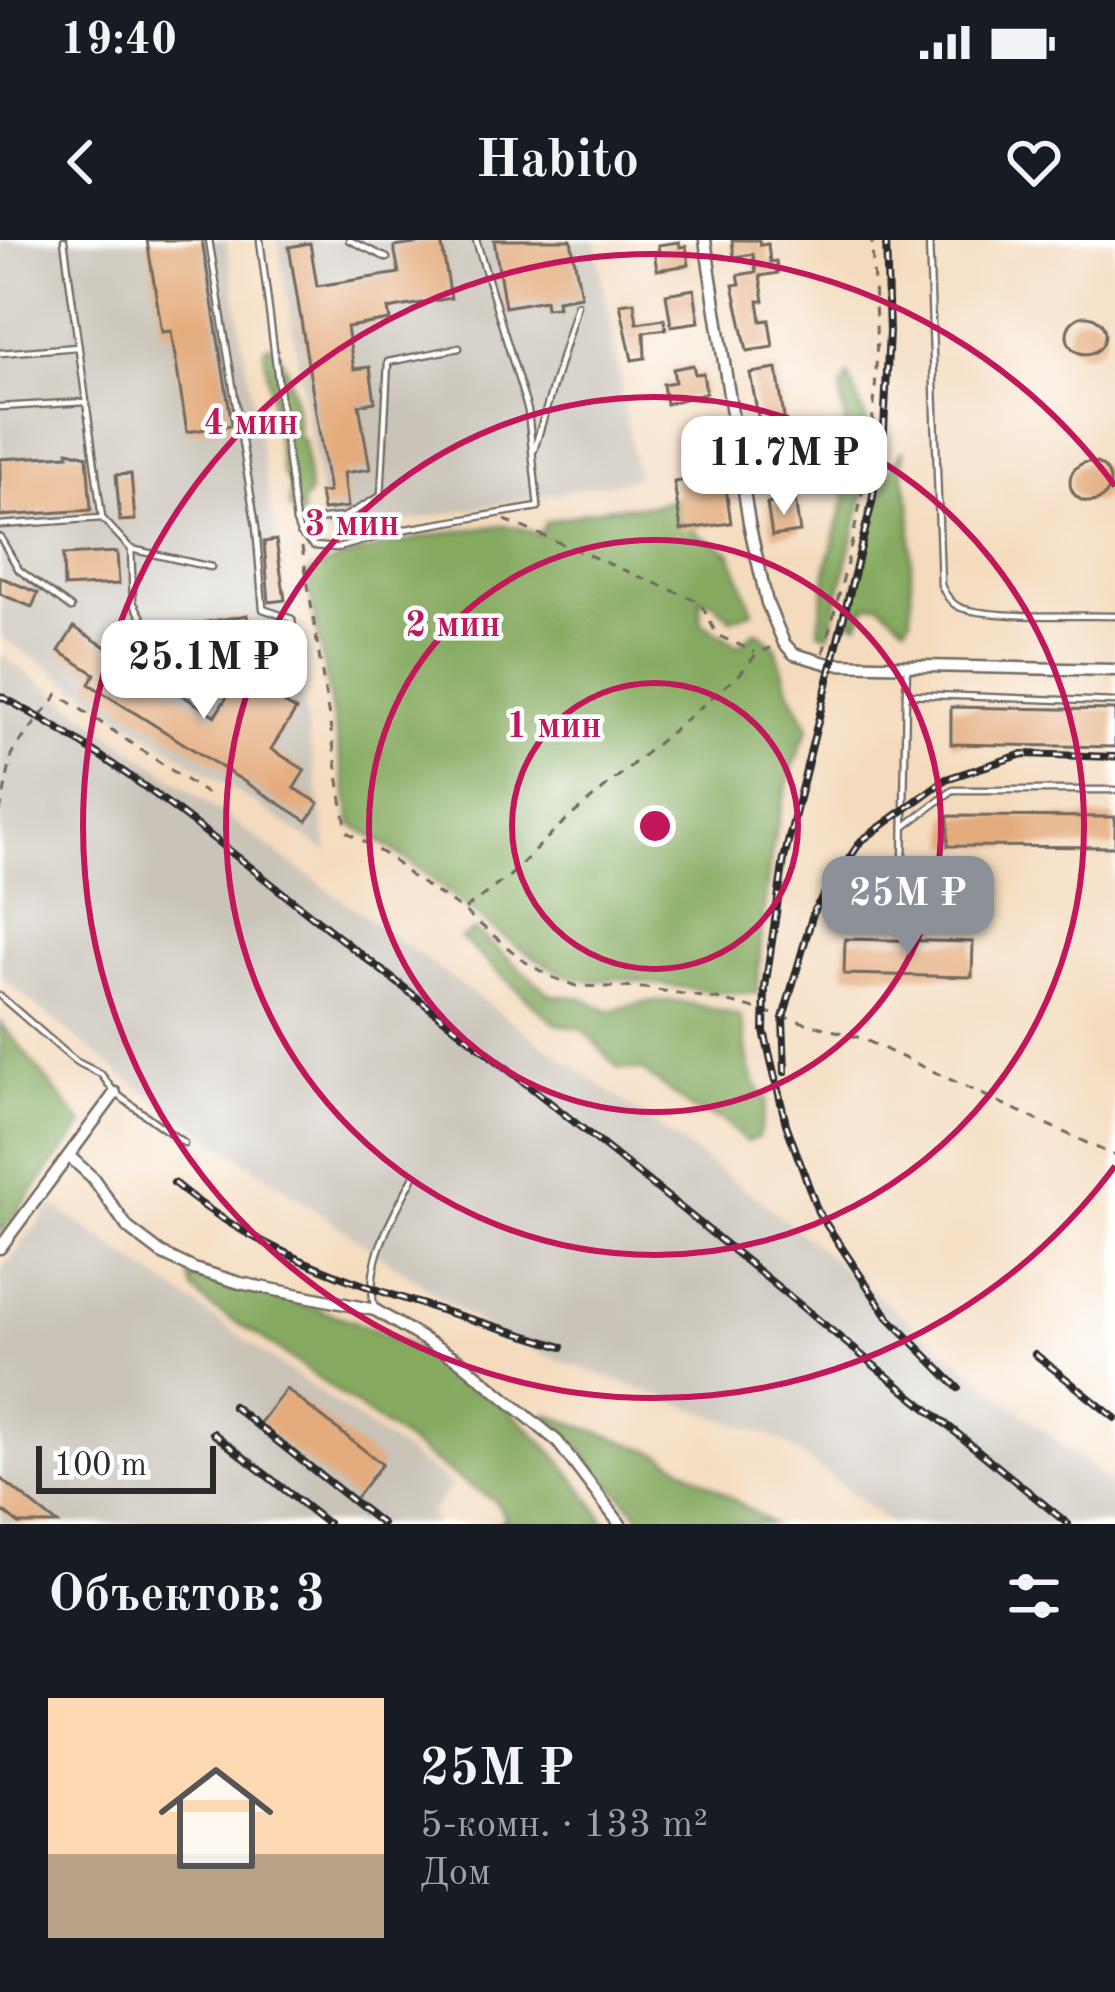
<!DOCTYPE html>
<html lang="ru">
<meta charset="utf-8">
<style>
:root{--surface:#171b24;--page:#20242c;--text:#f1f3f6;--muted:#9ea1a6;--line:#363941;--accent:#8c9099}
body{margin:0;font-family:"Old Standard TT",serif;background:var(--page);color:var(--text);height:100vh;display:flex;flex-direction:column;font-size:45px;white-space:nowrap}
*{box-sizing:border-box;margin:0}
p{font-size:39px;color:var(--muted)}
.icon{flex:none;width:66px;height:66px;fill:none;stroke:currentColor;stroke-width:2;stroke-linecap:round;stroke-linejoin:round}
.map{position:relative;height:1284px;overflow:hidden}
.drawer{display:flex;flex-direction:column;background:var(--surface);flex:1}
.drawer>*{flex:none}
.scale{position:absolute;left:36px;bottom:30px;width:180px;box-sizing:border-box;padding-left:12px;border:6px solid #2b2b2b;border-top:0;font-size:33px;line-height:42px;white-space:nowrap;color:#2b2b2b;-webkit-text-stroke:9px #fff;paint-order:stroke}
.price{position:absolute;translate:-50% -102px;padding:0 27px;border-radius:24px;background:#fff;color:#222;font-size:39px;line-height:78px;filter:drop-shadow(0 3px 6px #0008)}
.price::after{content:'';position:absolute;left:50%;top:72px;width:36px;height:27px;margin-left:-18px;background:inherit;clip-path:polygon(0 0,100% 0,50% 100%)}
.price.current{background:var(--accent);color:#fff}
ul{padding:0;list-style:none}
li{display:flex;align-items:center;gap:36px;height:300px;padding:0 48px}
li+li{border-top:3px solid var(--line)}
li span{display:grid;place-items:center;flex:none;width:336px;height:240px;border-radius:0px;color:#555}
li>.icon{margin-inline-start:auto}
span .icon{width:144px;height:144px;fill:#fffc;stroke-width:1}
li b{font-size:51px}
h2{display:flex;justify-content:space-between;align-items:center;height:144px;padding:0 48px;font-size:51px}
.status{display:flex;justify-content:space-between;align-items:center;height:84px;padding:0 60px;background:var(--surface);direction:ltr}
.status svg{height:33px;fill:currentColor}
header{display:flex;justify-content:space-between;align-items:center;height:156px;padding:0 48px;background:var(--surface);font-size:54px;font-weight:600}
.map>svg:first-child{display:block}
.industrial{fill:#c9c3b8}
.forest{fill:#86aa60;stroke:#586a46;stroke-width:3}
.building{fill:#e4ac7d}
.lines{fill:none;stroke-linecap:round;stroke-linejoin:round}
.service-casing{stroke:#71695e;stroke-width:9}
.minor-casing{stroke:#71695e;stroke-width:15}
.path{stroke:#71695e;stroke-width:3;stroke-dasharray:9 9;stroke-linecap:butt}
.service{stroke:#fff;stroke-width:4.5}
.minor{stroke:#fff;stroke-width:10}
.rail-casing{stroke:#2b2b2b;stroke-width:8}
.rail{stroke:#fff;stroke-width:3;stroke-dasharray:9;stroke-linecap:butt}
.ring{fill:none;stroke:#c2185b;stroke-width:6}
.centre{fill:#c2185b;stroke:#fff;stroke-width:6}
.ring-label{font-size:36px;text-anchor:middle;font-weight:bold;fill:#c2185b;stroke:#fff;stroke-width:9;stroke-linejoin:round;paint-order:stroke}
</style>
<div class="status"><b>19:40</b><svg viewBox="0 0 49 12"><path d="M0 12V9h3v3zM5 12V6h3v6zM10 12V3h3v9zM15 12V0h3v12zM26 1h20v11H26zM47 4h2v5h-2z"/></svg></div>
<header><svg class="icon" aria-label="back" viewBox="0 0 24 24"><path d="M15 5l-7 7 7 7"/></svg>Habito<svg class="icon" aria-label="heart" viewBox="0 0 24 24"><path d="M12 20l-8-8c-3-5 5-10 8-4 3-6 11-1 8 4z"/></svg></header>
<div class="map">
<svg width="1115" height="1284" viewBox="0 0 1115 1284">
<rect width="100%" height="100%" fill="#fff"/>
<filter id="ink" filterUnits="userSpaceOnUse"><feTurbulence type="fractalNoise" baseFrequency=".00833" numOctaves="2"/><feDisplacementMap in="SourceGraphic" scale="24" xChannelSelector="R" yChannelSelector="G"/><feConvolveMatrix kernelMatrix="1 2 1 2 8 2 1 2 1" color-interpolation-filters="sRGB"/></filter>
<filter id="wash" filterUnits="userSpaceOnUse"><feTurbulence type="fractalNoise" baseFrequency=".004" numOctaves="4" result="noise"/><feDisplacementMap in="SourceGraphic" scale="48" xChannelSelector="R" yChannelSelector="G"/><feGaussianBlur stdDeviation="2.7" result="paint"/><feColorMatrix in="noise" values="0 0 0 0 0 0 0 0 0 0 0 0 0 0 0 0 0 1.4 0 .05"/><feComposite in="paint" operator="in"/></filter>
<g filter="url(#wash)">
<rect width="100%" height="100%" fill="#f4dbbe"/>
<g class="industrial">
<polygon points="0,0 226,0 328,612 0,396"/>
<polygon points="278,0 595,0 637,238 327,296"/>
<polygon points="0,414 760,960 1115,1248 1115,1284 892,1284 781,1200 501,1099 120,834 0,736"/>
<polygon points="53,965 452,1245 429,1274 439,1284 0,1284 0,1032"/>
</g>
<g class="forest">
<path d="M269,104C290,121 298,168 297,194L304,201L309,254L301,265L303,272L299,279L289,268L290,247L282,231L264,109Z"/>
<path d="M848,136C860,158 864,181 876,203L829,395L819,391L827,325L846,255L825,236L846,190L841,150Z"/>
<path d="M904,210L903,234L911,268V378L905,385L879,363L866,366L858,384L849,380C857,348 883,227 904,210Z"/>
<path d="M677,258L692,269L696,293L730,312L753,371L731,379L714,363L700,358L701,382L738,406L756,391L775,405L790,452L809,487C771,568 763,664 757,753L715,752L615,738C598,743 576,740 560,732C487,695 428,625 352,585L307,334C348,310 453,289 502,286C515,285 528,291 539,295L546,282L606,268L654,265Z"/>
<path d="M474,690L551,755L583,758L610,772C663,752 687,763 741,776C750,813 741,828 767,860L758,897L746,902L723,880L693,870L642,830L618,828L584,790L554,783L461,698Z"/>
<polygon points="0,782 83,885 0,994"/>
<path d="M189,1035C248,1053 311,1064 368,1087C464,1125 552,1194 606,1284H496L506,1279L495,1261L453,1235L261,1097L211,1067L193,1050Z"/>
<polygon points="546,1174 663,1215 772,1284 647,1284"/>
</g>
<g id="blocks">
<g class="building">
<polygon points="147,0 202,0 232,185 187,192 171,91 162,92"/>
<polygon points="441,0 451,58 388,69 390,80 347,87 354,129 370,127 375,162 359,165 370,229 344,233 348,267 323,270 320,253 329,252 289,7 310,3 317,46 399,33 394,7"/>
<polygon points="494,0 571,0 581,56 557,60 558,67 546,68 545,60 505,67"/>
<polygon points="732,0 759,0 760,5 768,4 770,22 776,21 778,33 760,36 764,61 758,61 761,81 769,80 773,107 747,111 733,45 740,44 738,35 756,32 753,14 734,17"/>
<polygon points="679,2 680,7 686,6 689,25 657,30 654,12 659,11 658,5"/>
<polygon points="694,49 699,82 671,86 666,54"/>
<polygon points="634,62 637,83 664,79 666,89 644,92 645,118 632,120 620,64"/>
<circle cx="1086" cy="95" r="19"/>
<polygon points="693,125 695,134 703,133 706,153 666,164 663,144 675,142 673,129"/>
<polygon points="777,129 787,199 763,203 750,133"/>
<polygon points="716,185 720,210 698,213 694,188"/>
<polygon points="68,211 87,216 91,270 0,276 0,219 68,215"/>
<circle cx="1090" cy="242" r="20"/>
<polygon points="131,234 135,280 120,281 116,235"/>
<polygon points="724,234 731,283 681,290 674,242"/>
<polygon points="795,259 800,292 772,296 767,264"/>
<polygon points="276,300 285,360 269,362 264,302"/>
<polygon points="117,312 119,344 64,347 63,315"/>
<polygon points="0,337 38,353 32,367 0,354"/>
<polygon points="247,375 255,418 202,426 195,384"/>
<polygon points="282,383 286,384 289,415 274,418 268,385"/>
<polygon points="74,387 215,476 239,438 296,470 271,509 305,530 294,548 319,563 307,581 89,444 95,434 59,411"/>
<polygon points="951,467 1115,470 1115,507 951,504"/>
<polygon points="948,576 1115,577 1115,607 948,606"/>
<polygon points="845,699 973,702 972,737 844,734"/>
<polygon points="286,1149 382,1224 355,1259 259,1184"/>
<polygon points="0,1238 58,1284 19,1284 0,1269"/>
</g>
</g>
</g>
<g filter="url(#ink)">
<use href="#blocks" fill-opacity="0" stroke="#71695e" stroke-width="3"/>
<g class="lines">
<defs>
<g id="service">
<polyline points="64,0 102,278 131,309 211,327"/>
<polyline points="260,0 296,282 300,293 314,306 338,308 406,289 538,267 528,171 476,0"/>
<polyline points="349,0 387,18"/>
<path d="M929,0L941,345C945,354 950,363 959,367C986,379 1081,375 1115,376"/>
<polyline points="0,113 78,107"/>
<polyline points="0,167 85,162"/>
<polyline points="534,210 577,65"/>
<polyline points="296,282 344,277 381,256 388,122 459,108"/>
<polyline points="0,285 102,278"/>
<polyline points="0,297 19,330 71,368"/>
<polyline points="131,309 133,362 159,407 196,433 257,430 299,441 292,379 263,369 256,287 209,0"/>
<polyline points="906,454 907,430"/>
<polyline points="904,587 953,550 1115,550"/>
<polyline points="902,686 906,454 1115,462"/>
<polyline points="0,756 75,821 101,834 115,853 184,903"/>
<path d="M375,1070C363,1023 393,977 414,936"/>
</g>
<g id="minor">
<polyline points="705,0 749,283 767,363 784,403 794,414 829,424 1115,430"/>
<polyline points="70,917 93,938 128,988 161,1013 194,1029 240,1043 375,1070 460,1121 557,1201 620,1284"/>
<polyline points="0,1008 115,853"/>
</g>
</defs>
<use href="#service" class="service-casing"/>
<use href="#minor" class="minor-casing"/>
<g class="path">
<polyline points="505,280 700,362 717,395 755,412"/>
<polyline points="302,307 347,592 389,617 412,637 463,670 524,721 549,736 576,746 644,748 722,760 861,798 1115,916"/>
<path d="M823,413C849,322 873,225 876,130C878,87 873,43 872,0"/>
<polyline points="0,572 13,511 58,454 207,554"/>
<polyline points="465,669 512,634 557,588 741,433 757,413 771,408"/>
</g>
<use href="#service" class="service"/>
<use href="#minor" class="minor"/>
<defs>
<g id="rail">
<polyline points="886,0 889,92 884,190 872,262 784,619 765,748 764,791 786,884 818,972 888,1077 958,1148"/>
<path d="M0,456C124,520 243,623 354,709C596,895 831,1091 1068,1284"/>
<polyline points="785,832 783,778 814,670 861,601 946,539 1023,514 1115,517"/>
<path d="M174,943C283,1035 429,1064 562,1107"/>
<polyline points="1035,1114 1115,1178"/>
<polyline points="233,1166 382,1284"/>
<polyline points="213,1193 328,1284"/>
</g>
</defs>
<use href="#rail" class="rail-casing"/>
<use href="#rail" class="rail"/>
</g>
</g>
<g class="ring">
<circle cx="655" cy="586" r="143"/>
<circle cx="655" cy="586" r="286"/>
<circle cx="655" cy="586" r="429"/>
<path d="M1115 926A572 572 0 1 1 1115 246"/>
</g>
<circle cx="655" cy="586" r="18" class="centre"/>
<g class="ring-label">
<text x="251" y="194">4 мин</text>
<text x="352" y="295">3 мин</text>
<text x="453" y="396">2 мин</text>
<text x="554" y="497">1 мин</text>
</g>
</svg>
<div class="scale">100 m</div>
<b class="price" style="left:784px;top:278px">11.7M ₽</b>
<b class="price" style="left:204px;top:482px">25.1M ₽</b>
<b class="price current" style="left:908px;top:718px">25M ₽</b>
</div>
<section class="drawer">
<h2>Объектов: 3<svg class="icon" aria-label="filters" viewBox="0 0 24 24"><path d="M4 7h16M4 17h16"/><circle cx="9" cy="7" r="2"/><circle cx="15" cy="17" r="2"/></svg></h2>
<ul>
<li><span style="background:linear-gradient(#ffd9b3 65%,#b9a48a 0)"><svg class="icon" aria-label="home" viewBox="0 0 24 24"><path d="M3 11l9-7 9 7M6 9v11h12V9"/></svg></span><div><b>25M ₽</b><p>5-комн. · 133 m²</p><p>Дом</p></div></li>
</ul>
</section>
